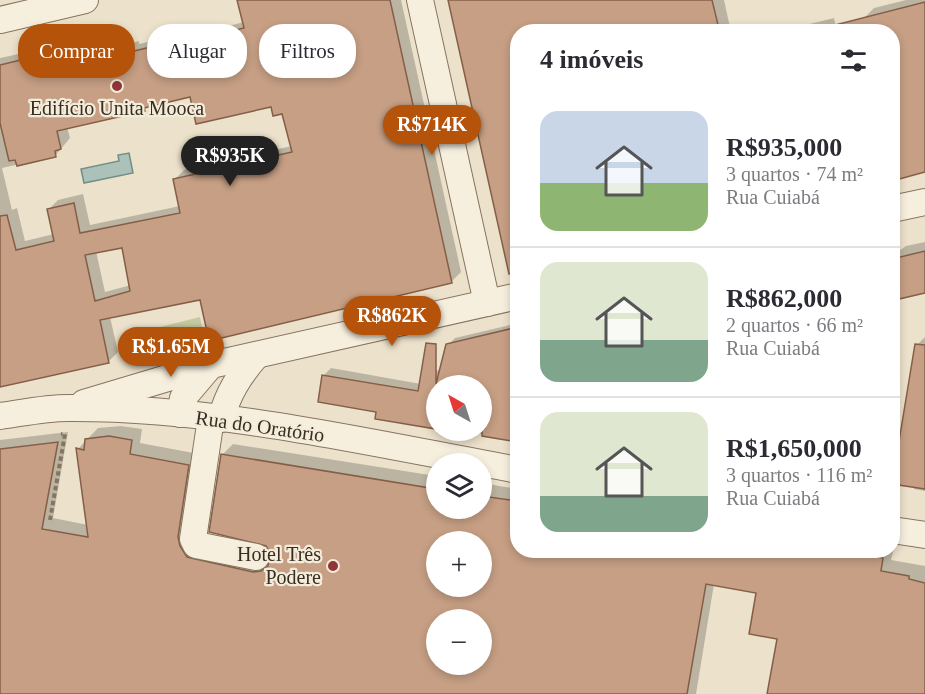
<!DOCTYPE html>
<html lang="pt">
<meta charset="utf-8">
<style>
:root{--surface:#fff;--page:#f7f7f7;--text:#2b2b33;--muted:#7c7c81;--line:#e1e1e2;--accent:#b45309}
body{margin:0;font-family:Georgia,serif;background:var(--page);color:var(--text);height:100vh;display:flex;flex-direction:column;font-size:22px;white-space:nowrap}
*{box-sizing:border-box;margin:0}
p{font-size:20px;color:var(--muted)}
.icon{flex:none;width:33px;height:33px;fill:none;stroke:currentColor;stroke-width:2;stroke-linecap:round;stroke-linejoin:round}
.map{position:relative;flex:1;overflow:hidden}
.panel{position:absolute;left:510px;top:24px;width:390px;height:534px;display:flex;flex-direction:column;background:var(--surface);border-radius:24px;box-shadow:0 3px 9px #0003}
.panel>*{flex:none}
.banner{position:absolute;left:18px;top:24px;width:402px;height:54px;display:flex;gap:12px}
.needle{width:39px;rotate:321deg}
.buttons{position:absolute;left:426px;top:375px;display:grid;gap:12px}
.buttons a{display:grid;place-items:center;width:66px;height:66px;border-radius:50%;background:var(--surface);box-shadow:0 3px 9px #0003;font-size:30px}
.price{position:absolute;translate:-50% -51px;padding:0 14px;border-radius:21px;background:var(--accent);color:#fff;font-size:20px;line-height:39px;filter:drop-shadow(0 2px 3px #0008)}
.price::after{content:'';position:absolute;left:50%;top:36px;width:18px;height:14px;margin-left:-9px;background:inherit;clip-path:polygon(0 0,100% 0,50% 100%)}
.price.on{background:#222;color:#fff}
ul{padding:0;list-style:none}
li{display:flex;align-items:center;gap:18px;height:150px;padding:0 30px}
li+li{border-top:2px solid var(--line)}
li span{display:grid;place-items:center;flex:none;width:168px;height:120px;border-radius:18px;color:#555}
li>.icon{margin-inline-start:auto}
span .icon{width:72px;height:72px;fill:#fffc;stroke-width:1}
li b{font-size:26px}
h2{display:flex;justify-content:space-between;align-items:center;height:72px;padding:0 30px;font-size:26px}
.chip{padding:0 21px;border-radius:24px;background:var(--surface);box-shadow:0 3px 9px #0003;font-size:21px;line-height:54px}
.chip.on{background:var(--accent);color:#fff}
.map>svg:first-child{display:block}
.green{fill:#c5c99f}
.water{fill:#abc1ba;stroke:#728f87;stroke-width:1.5}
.shadow{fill:#0003;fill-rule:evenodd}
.building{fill:#c69f84;stroke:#845f48;stroke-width:1.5;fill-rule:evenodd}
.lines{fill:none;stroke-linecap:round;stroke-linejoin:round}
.minor-casing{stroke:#877460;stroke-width:28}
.path{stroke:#877460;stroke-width:4;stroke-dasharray:4.5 3;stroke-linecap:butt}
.minor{stroke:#f7efde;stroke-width:26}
.poi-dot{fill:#913538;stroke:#f4ecda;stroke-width:2}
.labels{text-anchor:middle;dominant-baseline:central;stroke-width:4.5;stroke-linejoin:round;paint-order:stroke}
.poi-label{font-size:20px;fill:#392d22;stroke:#f4ecda}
.street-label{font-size:20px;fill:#392d22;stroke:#f4ecda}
</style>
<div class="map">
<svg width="925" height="694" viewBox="0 0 925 694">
<rect width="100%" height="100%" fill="#ece1cb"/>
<polygon class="green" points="200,317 205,342 161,352 156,328"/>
<polygon class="water" points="129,153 133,173 84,183 81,169 119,161 118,155"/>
<g class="shadow">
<path d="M239,0H401L461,272L451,282L201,298L110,317L118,352L108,362L0,386V58L42,49L44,55L50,53L53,65L139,41V44L160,39L161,41L221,28L244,22ZM191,95L272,105L284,112L292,146L184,170L174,180L180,206L90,225L83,194L58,200L49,209L54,234L25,241L17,208L12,210L2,168L55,156L70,138L67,127L144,110L149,106ZM123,246L131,285L105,292L96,251Z"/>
<polygon points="448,0 724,0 731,32 518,32"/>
<polygon points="906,0 925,0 925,171 892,32 864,18 874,8"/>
<polygon points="834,18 837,32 777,32"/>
<polygon points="925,242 925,292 892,292 892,256 906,246"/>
<polygon points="518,323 518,440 457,430 482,430 482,386 436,386 436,427 414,424 415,417 320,401 324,375 331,368 421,384 429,369 441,371 448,345 455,338"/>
<polygon points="925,337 925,491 914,489 916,346"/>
<path d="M121,426L142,429L140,443L199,454L190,534L265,561H270L272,552L222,455L233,444L436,476V508H482V483L518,489V550H892L894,548L891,560L925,566V694H769L778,638L758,592L714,584L696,694H0V440L68,432L53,518L88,525L78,449L98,428ZM436,542H482V586H436ZM436,620H482V664H436Z"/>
</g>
<g class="building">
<path d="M237,0H390L452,283L209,341L200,300L100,320L109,363L0,387V216L7,215L16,250L54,241L47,209L74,203L80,233L180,213L173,179L292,152L282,114L273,116L271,107L196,124L190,97L144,108L145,111L57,131L61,149L55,151L56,157L17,166L15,160L9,161L0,123V65L33,57L35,64L41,62L44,74L130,50V52L151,47L152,50L244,28ZM122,248L130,291L95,301L85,255Z"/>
<polygon points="448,0 712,0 719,29 709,32 518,32 518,273 509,274"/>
<polygon points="925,2 925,172 892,181 892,32 836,32 835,25"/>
<polygon points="925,251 925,293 899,299 898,292 892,293 892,259"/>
<polygon points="518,327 518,442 482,436 482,386 436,386 436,429 375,419 376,412 318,402 322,375 418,391 426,343 436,344 436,384 446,344"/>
<polygon points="915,344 925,345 925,489 892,484"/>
<path d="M109,436L132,440L130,454L189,465L178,537L180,546L187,557L253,572L261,571L268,566L270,553L266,546L209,532L221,454L436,489V508H482V496L518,501V550H835L883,558L881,571L909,576V579L925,583V694H767L777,639L749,634L756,593L706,584L687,694H0V449L58,442L42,529L88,537L76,448L84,450L85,439ZM436,542H482V586H436ZM436,620H482V664H436Z"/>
</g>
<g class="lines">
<defs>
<g id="minor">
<polyline points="420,0 487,303"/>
<polyline points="0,20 85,0"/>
<polyline points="892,209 925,202"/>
<polyline points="84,403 211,365 518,296"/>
<polyline points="180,414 183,398 211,365"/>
<path d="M0,416C22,413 45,408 68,408C219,407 370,443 518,470"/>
<polyline points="211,418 193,539 196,545 256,557"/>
<path d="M221,419C228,393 239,376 256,356"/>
<polyline points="892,530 925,535"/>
</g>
</defs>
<use href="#minor" class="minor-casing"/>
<polyline class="path" points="50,520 65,434 61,434"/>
<use href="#minor" class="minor"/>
</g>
<g class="poi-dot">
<circle cx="117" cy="86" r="6"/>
<circle cx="333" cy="566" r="6"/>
</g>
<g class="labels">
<g class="poi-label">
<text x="117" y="108">Edifício Unita Mooca</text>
<text x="321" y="554" text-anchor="end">Hotel Três<tspan x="321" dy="23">Podere</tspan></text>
</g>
<g class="street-label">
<text transform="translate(260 426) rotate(8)">Rua do Oratório</text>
</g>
</g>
</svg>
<div class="buttons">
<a><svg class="needle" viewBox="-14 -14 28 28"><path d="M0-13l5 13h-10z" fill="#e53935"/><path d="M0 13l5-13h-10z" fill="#7c7c81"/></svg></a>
<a><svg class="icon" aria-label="layers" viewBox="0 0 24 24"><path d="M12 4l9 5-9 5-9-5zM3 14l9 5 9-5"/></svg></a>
<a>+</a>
<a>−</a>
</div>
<b class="price" style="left:432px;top:156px">R$714K</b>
<b class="price on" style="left:230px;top:187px">R$935K</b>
<b class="price" style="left:392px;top:347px">R$862K</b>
<b class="price" style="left:171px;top:378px">R$1.65M</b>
<div class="banner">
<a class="chip on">Comprar</a>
<a class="chip">Alugar</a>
<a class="chip">Filtros</a>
</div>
<section class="panel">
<h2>4 imóveis<svg class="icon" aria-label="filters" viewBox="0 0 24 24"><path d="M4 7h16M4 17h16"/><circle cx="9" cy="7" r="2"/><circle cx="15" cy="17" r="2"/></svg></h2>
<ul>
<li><span style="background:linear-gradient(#c9d6e8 60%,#8fb573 0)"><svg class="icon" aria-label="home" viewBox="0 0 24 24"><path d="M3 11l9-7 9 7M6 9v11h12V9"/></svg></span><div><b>R$935,000</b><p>3 quartos · 74 m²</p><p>Rua Cuiabá</p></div></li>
<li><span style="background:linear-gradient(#dfe7d0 65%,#7fa58c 0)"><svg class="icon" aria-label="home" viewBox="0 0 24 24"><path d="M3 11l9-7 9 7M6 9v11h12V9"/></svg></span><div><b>R$862,000</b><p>2 quartos · 66 m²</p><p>Rua Cuiabá</p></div></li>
<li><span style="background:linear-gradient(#dfe7d0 70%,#7fa58c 0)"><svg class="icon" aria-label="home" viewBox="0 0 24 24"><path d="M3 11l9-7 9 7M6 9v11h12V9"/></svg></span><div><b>R$1,650,000</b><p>3 quartos · 116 m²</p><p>Rua Cuiabá</p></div></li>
</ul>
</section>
</div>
